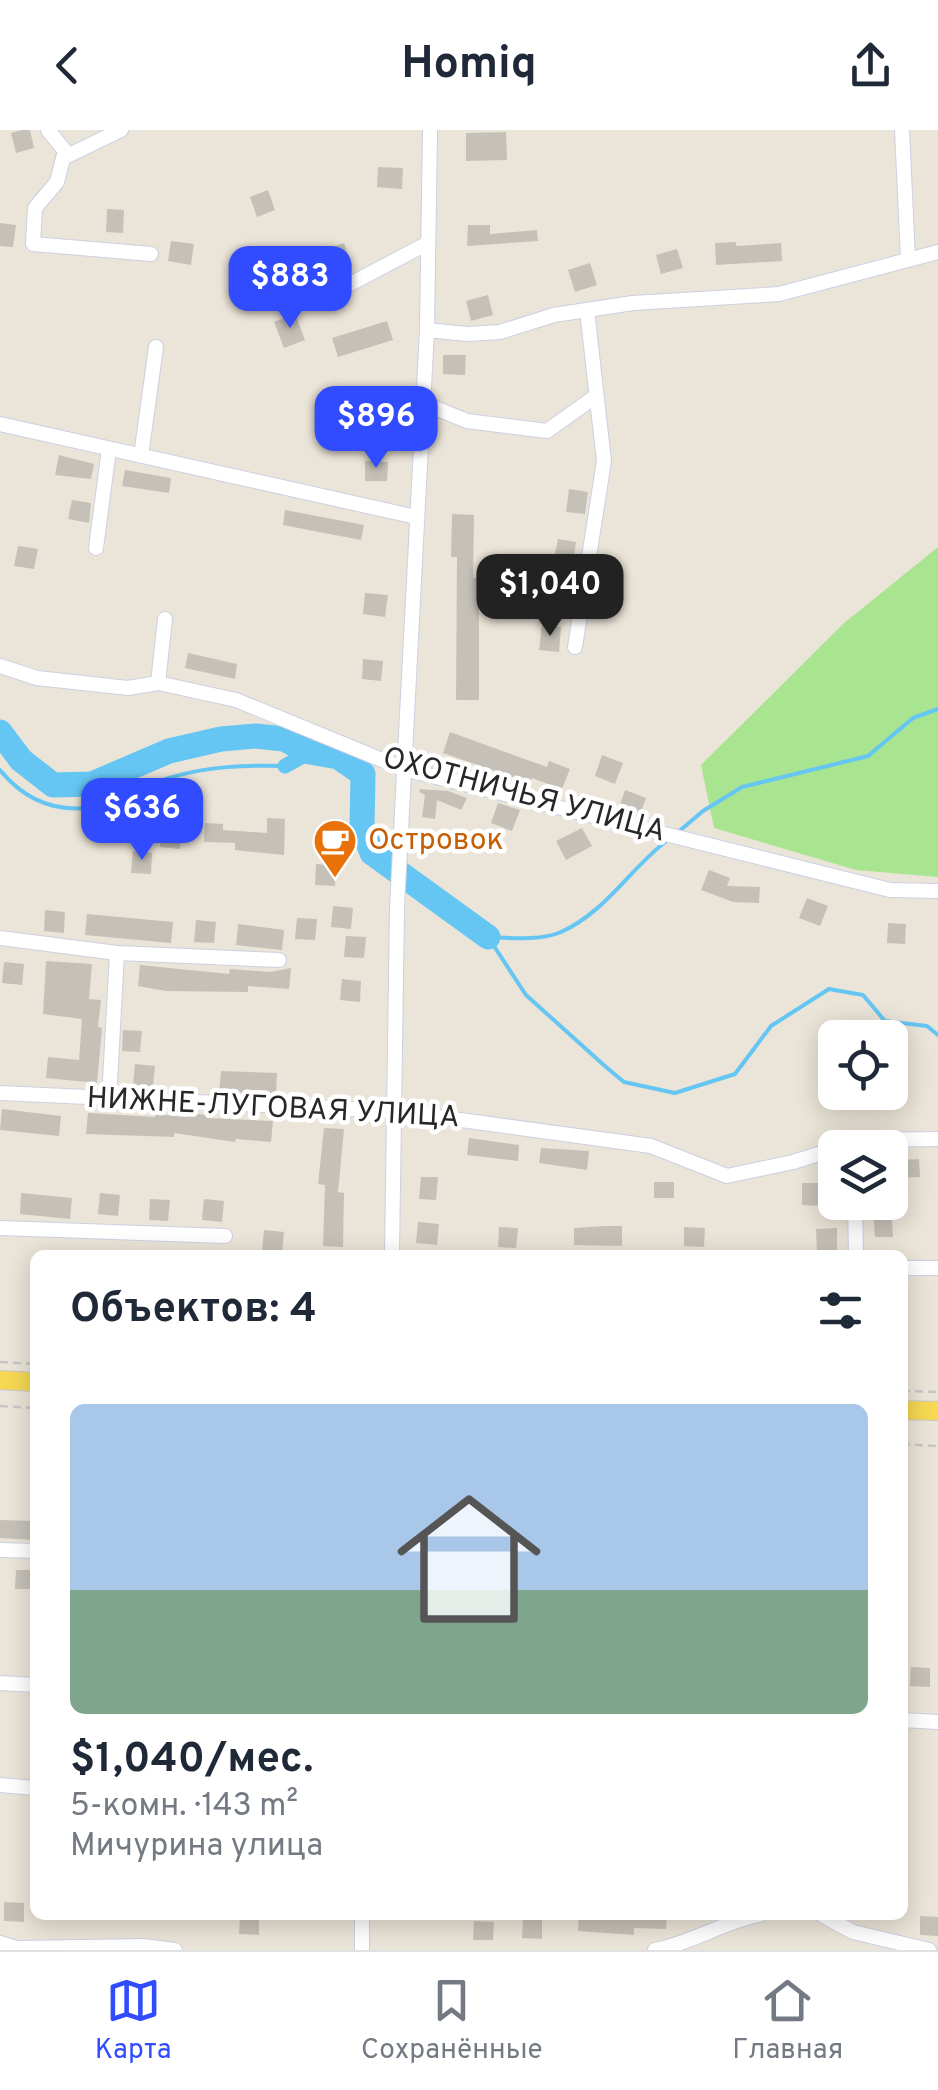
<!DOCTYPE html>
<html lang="ru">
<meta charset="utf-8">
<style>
:root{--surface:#fff;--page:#f2f2f3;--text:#1f2937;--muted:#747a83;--line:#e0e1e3;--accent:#314cff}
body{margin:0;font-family:Overpass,sans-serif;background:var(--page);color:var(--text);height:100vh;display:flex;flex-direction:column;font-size:38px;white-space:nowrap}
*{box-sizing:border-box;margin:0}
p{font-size:32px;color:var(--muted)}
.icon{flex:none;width:55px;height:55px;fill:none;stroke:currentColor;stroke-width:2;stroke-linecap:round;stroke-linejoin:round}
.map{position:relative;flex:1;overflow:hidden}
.drawer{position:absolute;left:30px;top:1120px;width:878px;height:670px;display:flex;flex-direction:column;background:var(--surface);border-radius:15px;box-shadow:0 5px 25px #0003}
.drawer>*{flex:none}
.tools{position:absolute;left:818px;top:890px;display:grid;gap:20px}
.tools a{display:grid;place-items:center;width:90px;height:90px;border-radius:15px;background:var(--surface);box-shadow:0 5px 25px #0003;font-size:50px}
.price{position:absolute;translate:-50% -85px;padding:0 22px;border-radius:20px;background:var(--accent);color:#fff;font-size:32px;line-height:65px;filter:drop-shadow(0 2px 5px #0008)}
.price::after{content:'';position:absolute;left:50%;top:60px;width:30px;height:22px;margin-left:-15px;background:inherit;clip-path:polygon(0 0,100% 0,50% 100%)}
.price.selected{background:#222;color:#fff}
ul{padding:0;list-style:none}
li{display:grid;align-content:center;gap:20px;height:530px;padding:0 40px}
li span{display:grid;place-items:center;height:310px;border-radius:15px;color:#555}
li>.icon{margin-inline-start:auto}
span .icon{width:180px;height:180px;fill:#fffc;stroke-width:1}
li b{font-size:42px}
h2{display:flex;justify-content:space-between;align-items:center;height:120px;padding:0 40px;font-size:42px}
header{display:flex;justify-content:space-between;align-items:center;height:130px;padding:0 40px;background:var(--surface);font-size:45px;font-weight:700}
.menu{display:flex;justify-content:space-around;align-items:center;height:140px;border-top:2px solid var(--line);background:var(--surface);font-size:28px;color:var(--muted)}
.menu a{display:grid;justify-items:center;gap:5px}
.menu .selected{color:var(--accent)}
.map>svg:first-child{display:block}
.green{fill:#a9e591}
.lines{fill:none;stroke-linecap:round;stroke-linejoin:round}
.stream{stroke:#65c6f3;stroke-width:4}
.canal{stroke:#65c6f3;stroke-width:15}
.river{stroke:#65c6f3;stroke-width:25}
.building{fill:#c6c1b8}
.minor-casing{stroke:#cdd0e2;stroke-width:16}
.major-casing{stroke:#c7c7c7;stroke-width:20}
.path{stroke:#c7c7c7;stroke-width:2.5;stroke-dasharray:8 5;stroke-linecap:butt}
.minor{stroke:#fff;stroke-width:14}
.major{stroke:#f6d852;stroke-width:18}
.labels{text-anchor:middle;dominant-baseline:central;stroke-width:9;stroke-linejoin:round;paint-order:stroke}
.street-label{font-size:30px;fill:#272727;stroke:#fff}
.food-label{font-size:30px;fill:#c56008;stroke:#fff;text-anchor:start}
</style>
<header><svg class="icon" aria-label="back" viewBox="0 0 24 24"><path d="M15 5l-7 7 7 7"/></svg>Homiq<svg class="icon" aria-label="share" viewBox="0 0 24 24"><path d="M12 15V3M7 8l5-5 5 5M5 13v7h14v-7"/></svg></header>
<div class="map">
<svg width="938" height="1820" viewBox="0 0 938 1820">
<rect width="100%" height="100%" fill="#ebe4d8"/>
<polygon class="green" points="938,417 938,747 856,740 714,698 701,635 843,494"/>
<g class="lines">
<g class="stream">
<path d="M0,640C36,684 83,687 134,665C146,659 157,652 169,648C207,636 246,635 285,636"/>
<polyline points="677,703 703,681 742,657 868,626 913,588 938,579"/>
<polyline points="488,807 526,865 606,937 624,952 675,963 735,944 771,896 829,859 863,865 885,891 927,896 938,905"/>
<path d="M490,807C512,808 540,811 561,802C606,782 631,737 669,709"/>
</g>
<polyline class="canal" points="285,636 310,622"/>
<polyline class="river" points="0,602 21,630 53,655 92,654 169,621 221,609 256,606 284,609 310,622 338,627 363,644 362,697 372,723 488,807"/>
</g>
<g class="building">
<polygon points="22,0 30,0 34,18 16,23 11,3"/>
<polygon points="506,2 507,30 466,31 466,3"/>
<polygon points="378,37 403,38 402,59 377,57"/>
<polygon points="268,60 275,80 257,87 250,67"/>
<polygon points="107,79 124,80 123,103 106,102"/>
<polygon points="0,93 16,95 13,117 0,116"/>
<polygon points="468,95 490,95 490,104 537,100 538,111 467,116"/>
<polygon points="171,111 194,114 191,135 168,131"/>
<polygon points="736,112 736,116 781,113 782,131 716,135 715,113"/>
<polygon points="344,113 352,137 333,144 324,120"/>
<polygon points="677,119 683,138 661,144 656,125"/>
<polygon points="590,133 597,155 575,162 568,140"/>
<polygon points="273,144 283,165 260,175 251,153"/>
<polygon points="488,165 493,185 471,191 466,171"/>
<polygon points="295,184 305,210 284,218 274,192"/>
<polygon points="387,191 393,210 338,227 332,208"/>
<polygon points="443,225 466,225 465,245 443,244"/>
<polygon points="364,258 385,259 384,280 362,279"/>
<polygon points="59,325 94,334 91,349 55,345"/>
<polygon points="365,331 388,332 387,351 365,351"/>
<polygon points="125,340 171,348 169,363 122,356"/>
<polygon points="569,359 588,362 585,384 566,382"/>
<polygon points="72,370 91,373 89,393 68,389"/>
<polygon points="285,380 364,395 361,410 283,395"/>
<polygon points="452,384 474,385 473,448 479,448 479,570 456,570 457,427 451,427"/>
<polygon points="558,409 576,412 569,459 548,456"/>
<polygon points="18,416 38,419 34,439 14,436"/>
<polygon points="365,463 388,465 385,487 363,484"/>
<polygon points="542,495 561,497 559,522 539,520"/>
<polygon points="188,523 237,534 235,549 185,538"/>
<polygon points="363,529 383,531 381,551 362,549"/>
<polygon points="450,602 547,637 549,631 570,639 562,659 532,648 530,653 443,623"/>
<polygon points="602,625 623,633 615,654 595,646"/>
<polygon points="420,659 448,661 467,668 461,680 437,670 435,689 422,687 425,665 419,662"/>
<polygon points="625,660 646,668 639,687 618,680"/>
<polygon points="498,673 520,680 512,701 491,693"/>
<polygon points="267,688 285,689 284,725 235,720 235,713 204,712 205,693 223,694 223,700 267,703"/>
<polygon points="162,696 182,698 180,719 160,717"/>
<polygon points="582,698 592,716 566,730 556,711"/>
<polygon points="133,721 152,723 151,744 131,743"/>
<polygon points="316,734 336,735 335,756 315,755"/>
<polygon points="709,740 730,748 727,756 760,757 759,773 733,772 701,760"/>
<polygon points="807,768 828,776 820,796 799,788"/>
<polygon points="333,776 353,778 351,799 331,797"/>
<polygon points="45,780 65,782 64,803 44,801"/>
<polygon points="87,784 173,792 171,813 85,805"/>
<polygon points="297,788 317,789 315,810 295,809"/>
<polygon points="196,790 216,792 214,813 194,812"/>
<polygon points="888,793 906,794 905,814 887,813"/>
<polygon points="238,794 284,800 282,820 236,815"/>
<polygon points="346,806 366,807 364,828 344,827"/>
<polygon points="46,831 92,834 89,869 101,870 98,897 102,898 97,953 46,948 48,927 79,930 82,889 43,884"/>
<polygon points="4,832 24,834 22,855 2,853"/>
<polygon points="140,835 229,844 230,839 270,842 291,838 289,859 248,856 248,862 166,861 138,856"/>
<polygon points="342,849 361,851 360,872 340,870"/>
<polygon points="123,900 142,901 140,922 122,921"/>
<polygon points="135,934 155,936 153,957 133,955"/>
<polygon points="221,941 277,943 276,964 219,962"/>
<polygon points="2,979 61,986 59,1006 0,1000"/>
<polygon points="88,983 155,987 156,984 187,987 188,983 208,985 207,988 273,991 271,1012 236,1009 235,1012 174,1003 174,1007 86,1004"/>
<polygon points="324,998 344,999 338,1062 344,1063 343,1117 323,1116 325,1055 318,1054"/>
<polygon points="469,1008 519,1015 518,1031 467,1025"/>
<polygon points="541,1018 589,1021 587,1040 539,1033"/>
<polygon points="919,1029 920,1047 890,1048 890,1034 901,1034 901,1030"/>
<polygon points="421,1047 438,1047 436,1070 419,1069"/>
<rect x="654" y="1052" width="20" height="16"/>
<polygon points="802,1053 823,1053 822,1076 802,1075"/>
<polygon points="21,1063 72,1068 70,1089 20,1084"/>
<polygon points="100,1063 120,1065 118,1086 98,1084"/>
<polygon points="150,1069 170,1070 168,1091 149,1090"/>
<polygon points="204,1069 224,1071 222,1092 202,1090"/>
<polygon points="892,1089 893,1107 875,1107 874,1090"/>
<polygon points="418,1092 439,1094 437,1115 416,1113"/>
<polygon points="605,1096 622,1096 622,1116 574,1115 574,1098"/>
<polygon points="499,1097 518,1098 516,1118 498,1117"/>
<polygon points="684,1097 705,1098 704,1117 684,1116"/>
<polygon points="837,1098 837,1122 817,1122 816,1099"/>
<polygon points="264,1100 284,1102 282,1123 262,1122"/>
<polygon points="0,1390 35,1391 35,1410 0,1408"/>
<polygon points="16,1440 35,1440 35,1459 15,1459"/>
<polygon points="911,1537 930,1538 930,1557 910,1556"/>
<polygon points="4,1772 24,1773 24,1792 4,1791"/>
<polygon points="240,1785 259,1786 259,1805 239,1804"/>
<polygon points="579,1785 667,1785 666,1799 634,1798 634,1805 578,1801"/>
<polygon points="920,1786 938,1787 938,1806 920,1805"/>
<polygon points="523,1789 542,1790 542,1809 522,1808"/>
<polygon points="474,1791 494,1792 493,1810 473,1810"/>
</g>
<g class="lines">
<defs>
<g id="minor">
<polyline points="48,0 65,21 57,52 35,78 33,114 151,124"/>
<polyline points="902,0 908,129"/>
<polyline points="63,28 121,0"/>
<polyline points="333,163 428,113"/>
<polyline points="427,200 467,204 500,202 554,185 633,173 779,164 938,122"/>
<polyline points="423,273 467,291 547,301 596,266"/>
<polyline points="0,294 416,387"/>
<polyline points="141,326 156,217"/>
<polyline points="96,418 109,319"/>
<polyline points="575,517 604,331 587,180"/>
<polyline points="0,536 37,548 128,558 158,553 236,570 404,639 890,760 938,761"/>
<polyline points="158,553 165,489"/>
<polyline points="0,808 117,823 279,830"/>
<polyline points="0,963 395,981 651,1016 727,1046 793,1032 835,1019"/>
<polyline points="109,970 117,823"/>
<polyline points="839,1018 861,1010 938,1009"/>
<polyline points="855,1072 856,1125"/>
<polyline points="0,1098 225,1106"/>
<polyline points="392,1125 397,778 427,200 430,0"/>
<polyline points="902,1138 938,1138"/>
<polyline points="0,1420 35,1421"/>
<polyline points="0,1553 35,1555"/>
<polyline points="902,1590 938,1592"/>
<polyline points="0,1655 35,1658"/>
<polyline points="822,1785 853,1802 929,1820"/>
<polyline points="0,1813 16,1818 143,1816 175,1820"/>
<polyline points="362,1820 362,1785"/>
<path d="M655,1820C692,1813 723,1792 759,1785"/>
</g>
<g id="major">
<polyline points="0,1250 35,1252"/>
<polyline points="902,1280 938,1281"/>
</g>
</defs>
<use href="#minor" class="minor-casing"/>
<use href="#major" class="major-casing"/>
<g class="path">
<polyline points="0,1232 35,1234"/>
<polyline points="902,1261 938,1262"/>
<polyline points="0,1276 35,1278"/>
<polyline points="902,1314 938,1316"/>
</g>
<use href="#minor" class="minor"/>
<use href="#major" class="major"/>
</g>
<defs>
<symbol id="cafe-pin" viewBox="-11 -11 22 30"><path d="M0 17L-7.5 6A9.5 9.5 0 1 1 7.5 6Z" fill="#e8710a" stroke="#fff"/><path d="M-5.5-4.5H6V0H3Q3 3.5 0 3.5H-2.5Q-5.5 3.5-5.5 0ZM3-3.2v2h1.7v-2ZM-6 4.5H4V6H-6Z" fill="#fff"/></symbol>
</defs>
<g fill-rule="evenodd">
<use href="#cafe-pin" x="310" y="686" width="50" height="68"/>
</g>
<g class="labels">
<g class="street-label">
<text transform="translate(524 666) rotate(15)">ОХОТНИЧЬЯ УЛИЦА</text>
<text transform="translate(273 979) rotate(3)">НИЖНЕ-ЛУГОВАЯ УЛИЦА</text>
</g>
<g class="food-label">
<text x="368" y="711">Островок</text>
</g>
</g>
</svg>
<div class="tools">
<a><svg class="icon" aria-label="locate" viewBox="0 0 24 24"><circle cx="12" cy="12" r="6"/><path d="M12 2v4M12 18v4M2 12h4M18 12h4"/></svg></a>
<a><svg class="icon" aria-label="layers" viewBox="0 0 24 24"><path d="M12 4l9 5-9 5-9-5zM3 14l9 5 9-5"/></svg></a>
</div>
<b class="price" style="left:290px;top:201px">$883</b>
<b class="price" style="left:376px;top:341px">$896</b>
<b class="price selected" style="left:550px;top:509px">$1,040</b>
<b class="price" style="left:142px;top:733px">$636</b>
<section class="drawer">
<h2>Объектов: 4<svg class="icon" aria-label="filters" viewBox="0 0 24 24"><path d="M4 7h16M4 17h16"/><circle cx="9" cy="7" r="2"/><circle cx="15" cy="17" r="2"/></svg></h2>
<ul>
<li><span style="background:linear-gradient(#a9c7e8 60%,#7fa58c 0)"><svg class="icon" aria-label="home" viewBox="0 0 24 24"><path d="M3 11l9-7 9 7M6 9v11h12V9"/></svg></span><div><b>$1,040/мес.</b><p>5-комн. · 143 m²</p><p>Мичурина улица</p></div></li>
</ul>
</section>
</div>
<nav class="menu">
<a class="selected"><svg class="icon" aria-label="map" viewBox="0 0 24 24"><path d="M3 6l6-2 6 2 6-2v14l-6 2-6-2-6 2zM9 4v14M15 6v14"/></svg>Карта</a>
<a><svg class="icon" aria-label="saved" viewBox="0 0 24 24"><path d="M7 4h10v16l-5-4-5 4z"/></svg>Сохранённые</a>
<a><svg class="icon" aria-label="home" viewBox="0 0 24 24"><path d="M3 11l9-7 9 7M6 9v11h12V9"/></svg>Главная</a>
</nav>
